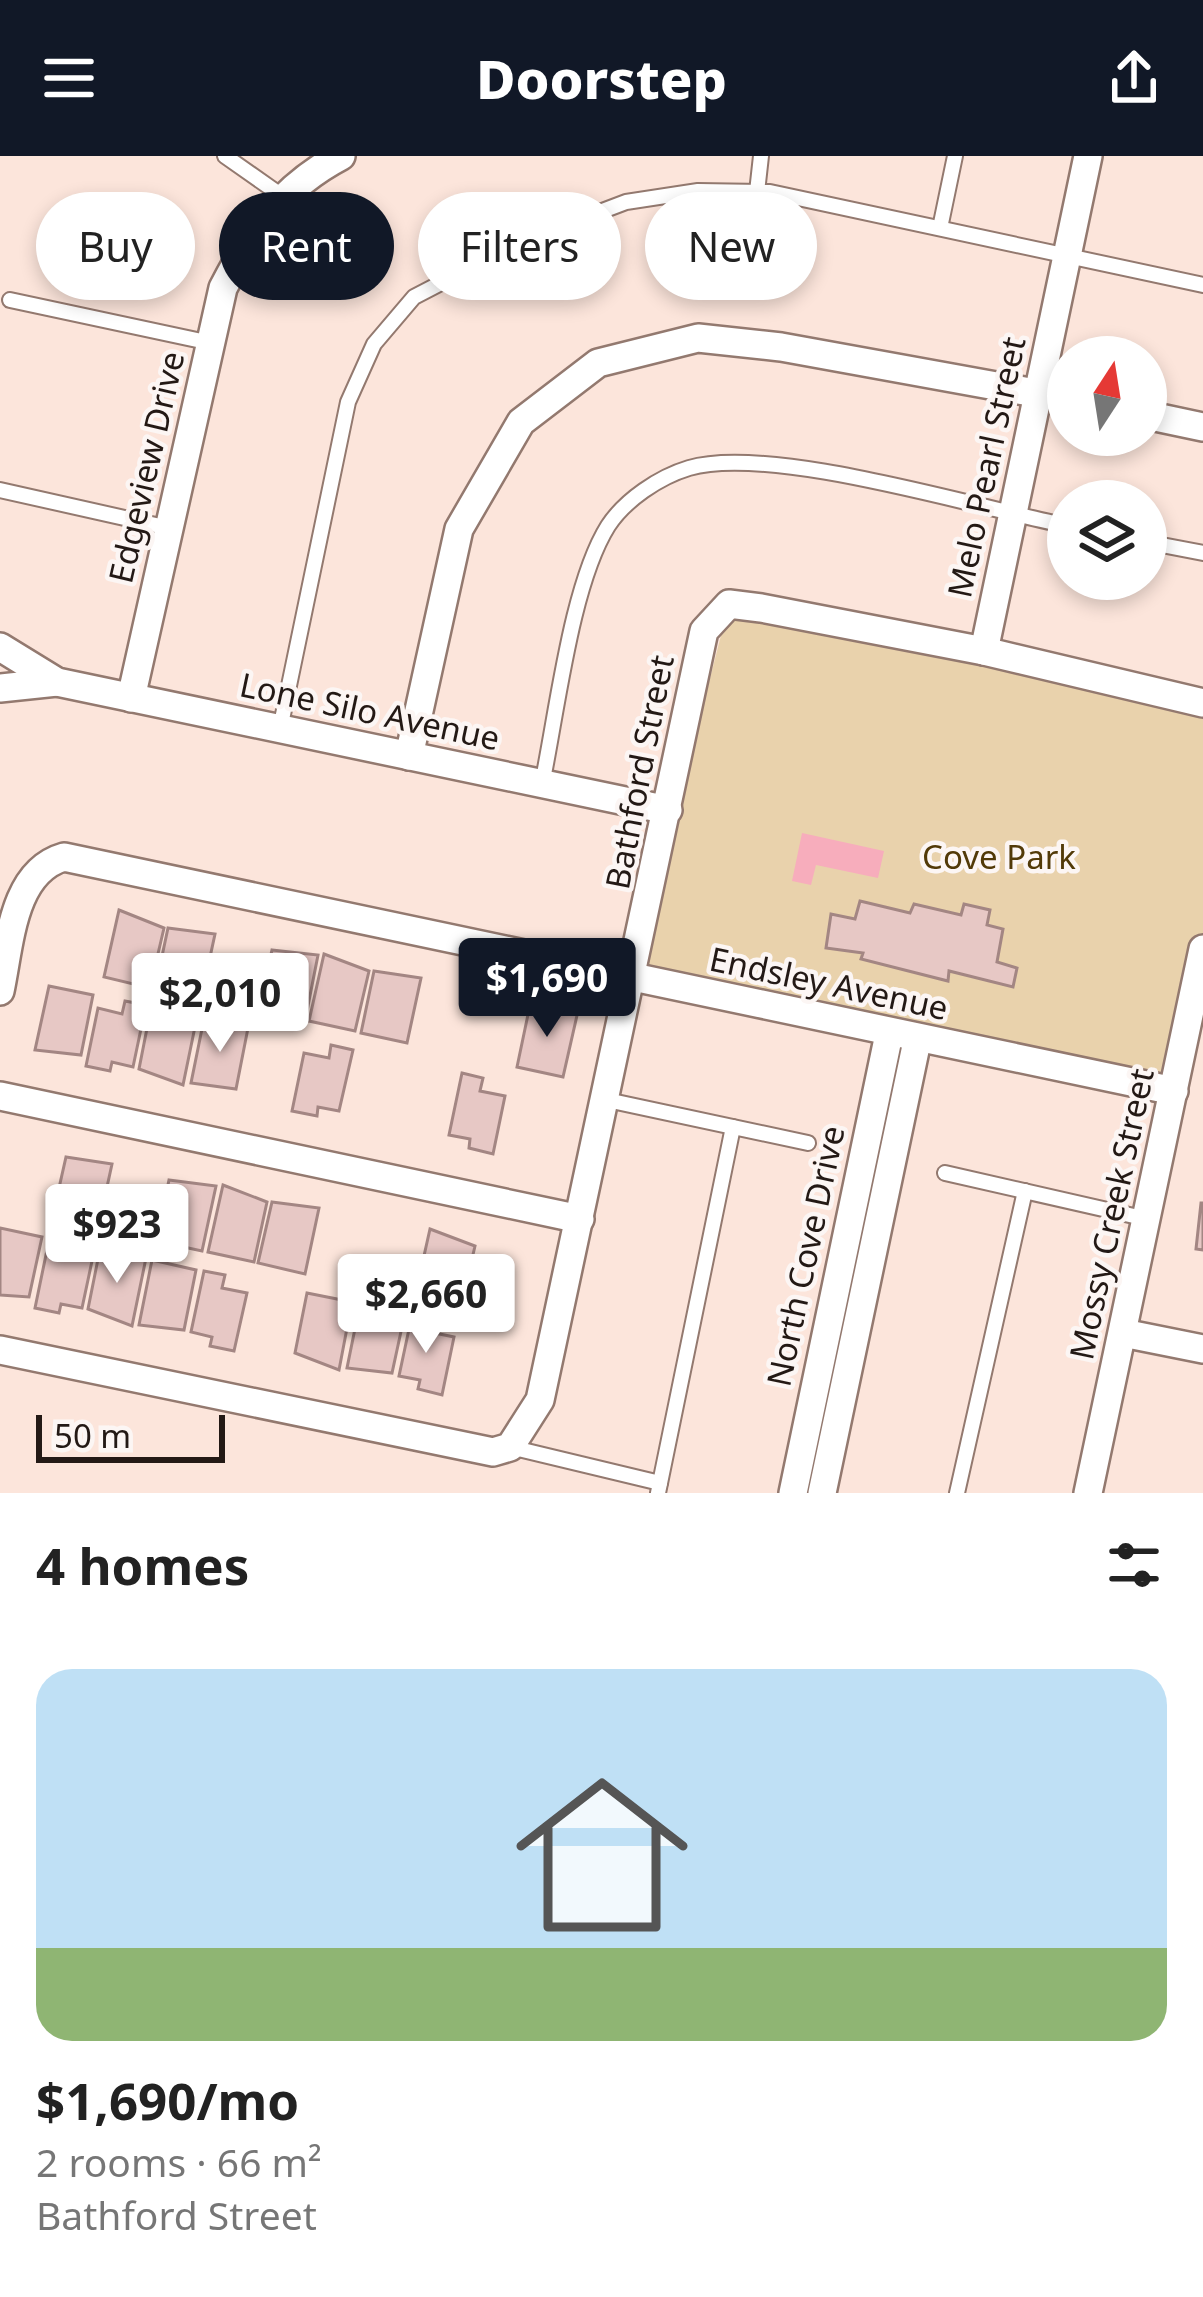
<!DOCTYPE html>
<meta charset="utf-8">
<style>
:root{--surface:#fff;--page:#f6f6f6;--text:#222;--muted:#767676;--accent:#111827}
body{margin:0;font-family:"Noto Sans",sans-serif;background:var(--page);color:var(--text);height:100vh;display:flex;flex-direction:column;font-size:45px;white-space:nowrap}
*{box-sizing:border-box;margin:0}
p{font-size:39px;color:var(--muted)}
.icon{flex:none;width:66px;height:66px;fill:none;stroke:currentColor;stroke-width:2;stroke-linecap:round;stroke-linejoin:round}
.map{position:relative;height:1337px;overflow:hidden}
.drawer{display:flex;flex-direction:column;background:var(--surface);flex:1}
.drawer>*{flex:none}
.hud{position:absolute;left:36px;top:36px;width:1131px;height:108px;display:flex;gap:24px}
.needle{width:78px;rotate:12deg}
.tools{position:absolute;left:1047px;top:180px;display:grid;gap:24px}
.tools a{display:grid;place-items:center;width:120px;height:120px;border-radius:50%;background:var(--surface);box-shadow:0 6px 18px #0003;font-size:60px}
.scale{position:absolute;left:36px;bottom:30px;width:189px;box-sizing:border-box;padding-left:12px;border:6px solid #231915;border-top:0;font-size:33px;line-height:42px;white-space:nowrap;color:#231915;-webkit-text-stroke:9px #fcf6f4;paint-order:stroke}
.price{position:absolute;translate:-50% -102px;padding:0 27px;border-radius:12px;background:#fff;color:#222;font-size:39px;line-height:78px;filter:drop-shadow(0 3px 6px #0008)}
.price::after{content:'';position:absolute;left:50%;top:72px;width:36px;height:27px;margin-left:-18px;background:inherit;clip-path:polygon(0 0,100% 0,50% 100%)}
.price.selected{background:var(--accent);color:#fff}
ul{padding:0;list-style:none}
li{display:grid;align-content:center;gap:24px;height:636px;padding:0 36px}
li span{display:grid;place-items:center;height:372px;border-radius:36px;color:#555}
li>.icon{margin-inline-start:auto}
span .icon{width:216px;height:216px;fill:#fffc;stroke-width:1}
li b{font-size:51px}
h2{display:flex;justify-content:space-between;align-items:center;height:144px;padding:0 36px;font-size:51px}
.pill{padding:0 42px;border-radius:54px;background:var(--surface);box-shadow:0 6px 18px #0003;font-size:42px;line-height:108px}
.pill.selected{background:var(--accent);color:#fff}
header{display:flex;justify-content:space-between;align-items:center;height:156px;padding:0 36px;background:var(--accent);color:#fff;font-size:54px;font-weight:800}
.map>svg:first-child{display:block}
.green{fill:#e9d2ac}
.water{fill:#f7adbc}
.building{fill:#e7c8c5;stroke:#a38683;stroke-width:3}
.lines{fill:none;stroke-linecap:round;stroke-linejoin:round}
.lane-casing{stroke:#93796f;stroke-width:18}
.street-casing{stroke:#93796f;stroke-width:32}
.lane{stroke:#fff;stroke-width:14}
.street{stroke:#fff;stroke-width:27}
.labels{text-anchor:middle;dominant-baseline:central;stroke-width:9;stroke-linejoin:round;paint-order:stroke}
.street-label{font-size:33px;fill:#231915;stroke:#fcf6f4}
.park-label{font-size:33px;fill:#523a08;stroke:#fcf6f4}
</style>
<header><svg class="icon" aria-label="menu" viewBox="0 0 24 24"><path d="M4 6h16M4 12h16M4 18h16"/></svg>Doorstep<svg class="icon" aria-label="share" viewBox="0 0 24 24"><path d="M12 15V3M7 8l5-5 5 5M5 13v7h14v-7"/></svg></header>
<div class="map">
<svg width="1203" height="1337" viewBox="0 0 1203 1337">
<rect width="100%" height="100%" fill="#fce5db"/>
<polygon class="green" points="729,448 1203,545 1203,793 1174,935 634,820"/>
<polygon class="water" points="802,677 884,695 878,722 816,709 811,729 792,725"/>
<g class="building">
<polygon points="860,745 910,757 914,748 961,759 964,748 990,754 987,769 1003,773 997,806 1017,812 1013,831 949,815 948,825 861,803 863,797 826,792 831,758 855,763"/>
<polygon points="119,754 164,772 150,832 104,821"/>
<polygon points="168,772 215,778 201,843 155,833"/>
<polygon points="272,794 318,799 305,865 258,855"/>
<polygon points="324,798 369,815 355,875 309,865"/>
<polygon points="374,815 421,822 407,887 361,877"/>
<polygon points="49,830 93,839 81,899 35,894"/>
<polygon points="125,845 146,849 133,911 112,906 110,915 86,910 98,852 122,858"/>
<polygon points="530,849 578,855 563,921 517,911"/>
<polygon points="151,852 197,861 183,929 139,913"/>
<polygon points="204,863 248,872 236,933 191,927"/>
<polygon points="331,889 353,894 339,955 318,951 317,960 292,955 304,897 329,902"/>
<polygon points="462,917 483,922 480,935 505,940 493,998 469,992 470,983 449,979"/>
<polygon points="66,1001 112,1008 98,1072 52,1063"/>
<polygon points="169,1024 216,1030 202,1095 156,1085"/>
<polygon points="223,1029 267,1046 254,1106 208,1096"/>
<polygon points="272,1046 319,1052 305,1118 258,1107"/>
<polygon points="1201,1047 1203,1047 1203,1094 1196,1093"/>
<polygon points="0,1072 42,1081 29,1141 0,1139"/>
<polygon points="430,1073 475,1090 461,1150 415,1140"/>
<polygon points="74,1087 95,1091 82,1152 61,1148 59,1157 35,1152 47,1094 71,1099"/>
<polygon points="100,1093 146,1102 132,1170 88,1153"/>
<polygon points="152,1104 196,1114 184,1174 139,1169"/>
<polygon points="204,1115 225,1119 222,1132 247,1137 234,1195 210,1190 212,1181 191,1176"/>
<polygon points="307,1137 352,1146 339,1214 295,1197"/>
<polygon points="360,1148 405,1157 392,1217 347,1212"/>
<polygon points="412,1159 433,1163 430,1176 454,1181 442,1239 418,1233 420,1224 399,1220"/>
</g>
<g class="lines">
<defs>
<g id="lane">
<polyline points="225,0 282,40"/>
<polyline points="757,36 761,0"/>
<polyline points="940,72 955,0"/>
<polyline points="10,144 211,187"/>
<polyline points="0,334 169,372"/>
<polyline points="1146,386 1203,397"/>
<polyline points="280,573 348,246 374,188 414,141 518,87 626,46 698,35 770,36 1203,129"/>
<path d="M542,628C557,557 571,429 608,370C625,344 659,321 689,312C770,288 978,352 1068,370"/>
<polyline points="607,944 808,987"/>
<polyline points="945,1017 1147,1063"/>
<polyline points="510,1291 660,1327"/>
<polyline points="658,1337 733,971"/>
<polyline points="957,1337 1025,1035"/>
</g>
<g id="street">
<polyline points="1146,259 1203,271"/>
<polyline points="0,491 57,526 668,654"/>
<polyline points="984,495 1088,0"/>
<polyline points="0,532 57,526"/>
<path d="M131,542L223,132C253,74 282,31 341,0"/>
<polyline points="409,600 459,373 521,266 598,207 698,182 781,191 1068,243"/>
<path d="M0,835C10,788 12,716 64,701L1174,935"/>
<polyline points="0,940 580,1063"/>
<polyline points="1123,1177 1203,1193"/>
<polyline points="0,1194 493,1296 510,1291 540,1244 704,475 729,448 761,452 984,495 1203,547"/>
<polyline points="793,1337 889,878"/>
<polyline points="822,1337 917,885"/>
<polyline points="1088,1337 1203,793"/>
</g>
</defs>
<use href="#lane" class="lane-casing"/>
<use href="#street" class="street-casing"/>
<use href="#lane" class="lane"/>
<use href="#street" class="street"/>
</g>
<g class="labels">
<g class="street-label">
<text transform="translate(146 311) rotate(-77)">Edgeview Drive</text>
<text transform="translate(986 311) rotate(-78)">Melo Pearl Street</text>
<text transform="translate(370 555) rotate(12)">Lone Silo Avenue</text>
<text transform="translate(639 616) rotate(-79)">Bathford Street</text>
<text transform="translate(829 827) rotate(12)">Endsley Avenue</text>
<text transform="translate(1111 1058) rotate(-78)">Mossy Creek Street</text>
<text transform="translate(805 1100) rotate(-78)">North Cove Drive</text>
</g>
<g class="park-label">
<text x="999" y="700">Cove Park</text>
</g>
</g>
</svg>
<div class="tools">
<a><svg class="needle" viewBox="-14 -14 28 28"><path d="M0-13l5 13h-10z" fill="#e53935"/><path d="M0 13l5-13h-10z" fill="#767676"/></svg></a>
<a><svg class="icon" aria-label="layers" viewBox="0 0 24 24"><path d="M12 4l9 5-9 5-9-5zM3 14l9 5 9-5"/></svg></a>
</div>
<div class="scale">50 m</div>
<b class="price selected" style="left:547px;top:884px">$1,690</b>
<b class="price" style="left:220px;top:899px">$2,010</b>
<b class="price" style="left:117px;top:1130px">$923</b>
<b class="price" style="left:426px;top:1200px">$2,660</b>
<div class="hud">
<a class="pill">Buy</a>
<a class="pill selected">Rent</a>
<a class="pill">Filters</a>
<a class="pill">New</a>
</div>
</div>
<section class="drawer">
<h2>4 homes<svg class="icon" aria-label="filters" viewBox="0 0 24 24"><path d="M4 7h16M4 17h16"/><circle cx="9" cy="7" r="2"/><circle cx="15" cy="17" r="2"/></svg></h2>
<ul>
<li><span style="background:linear-gradient(#bfe0f5 75%,#8fb573 0)"><svg class="icon" aria-label="home" viewBox="0 0 24 24"><path d="M3 11l9-7 9 7M6 9v11h12V9"/></svg></span><div><b>$1,690/mo</b><p>2 rooms · 66 m²</p><p>Bathford Street</p></div></li>
</ul>
</section>
